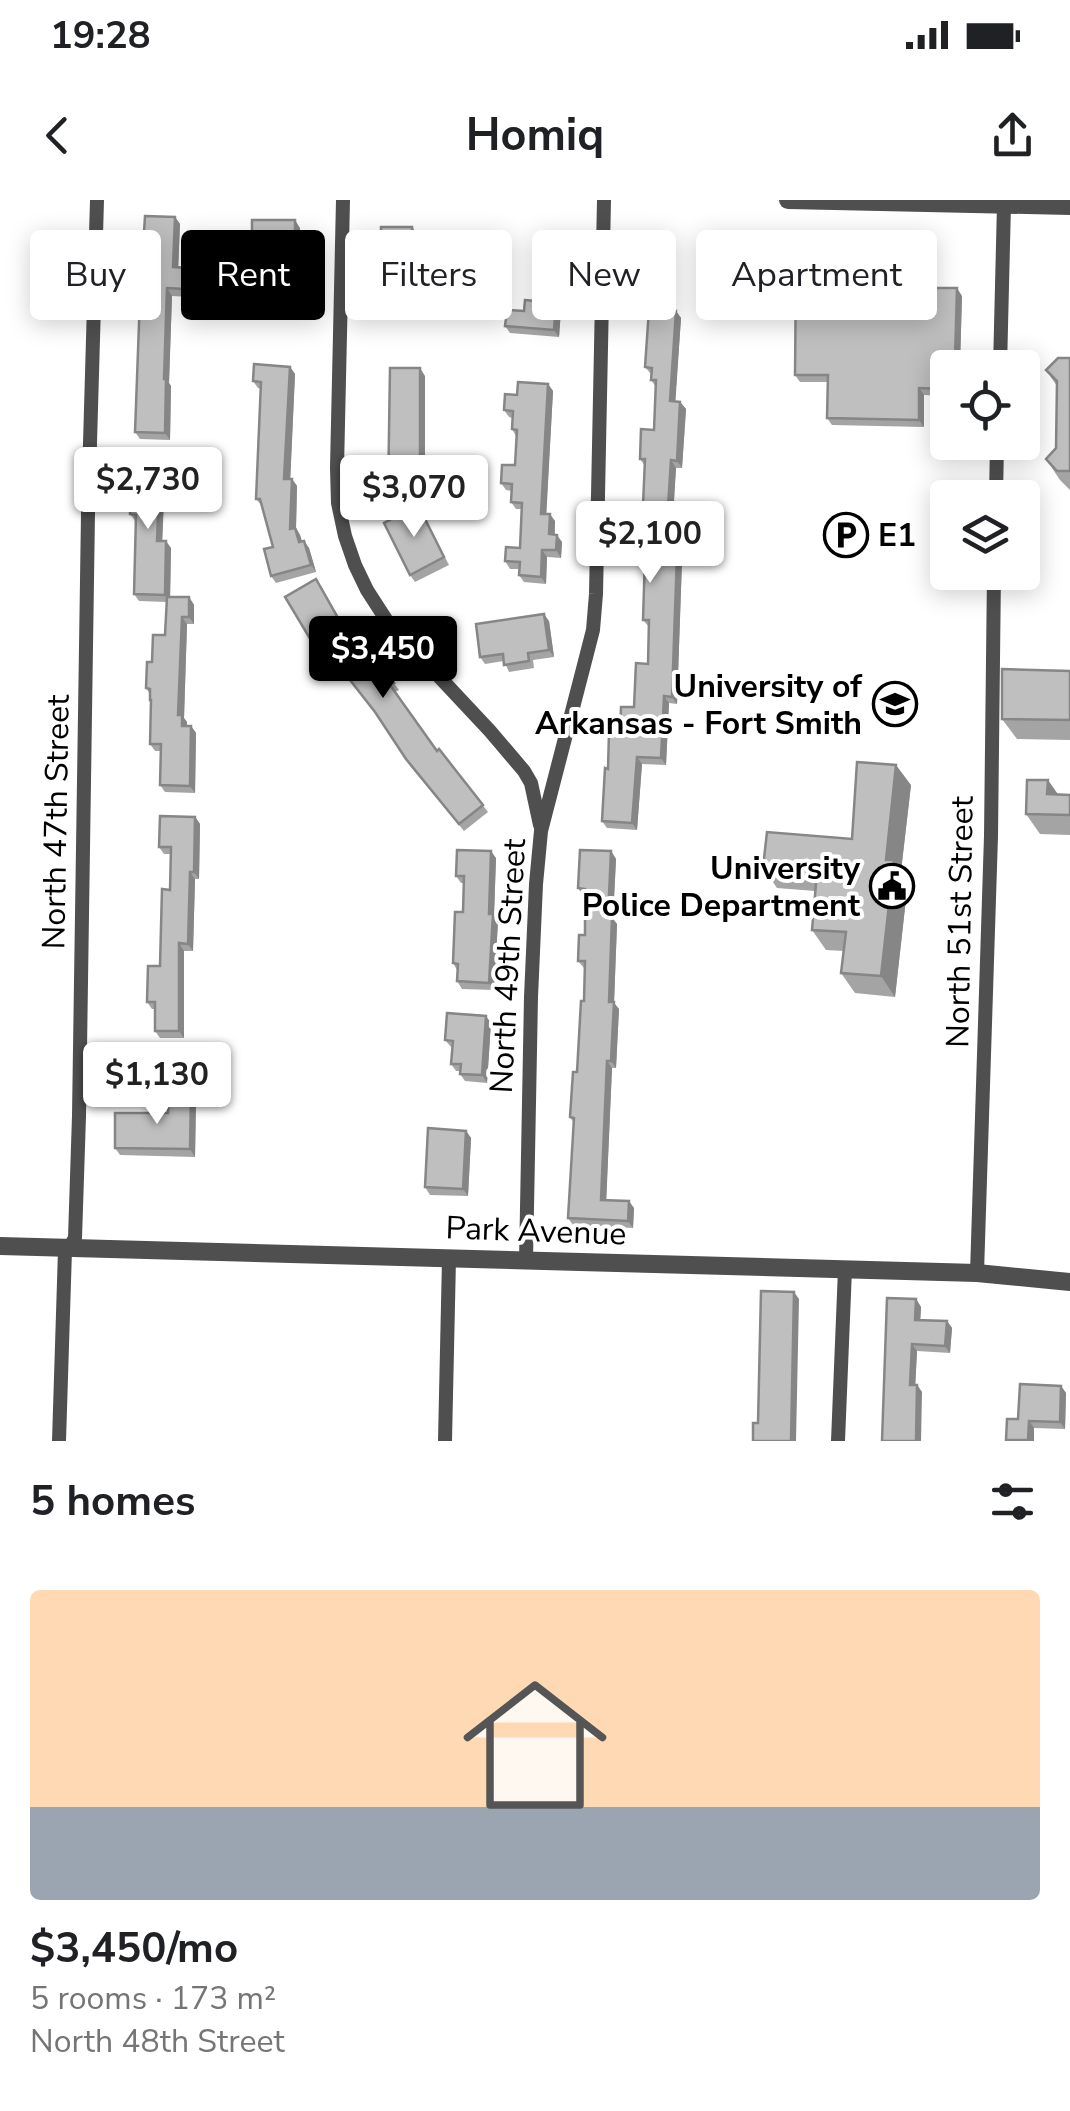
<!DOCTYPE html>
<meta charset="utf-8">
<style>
:root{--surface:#fff;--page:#f2f2f2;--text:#202124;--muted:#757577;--line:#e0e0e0;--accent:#000}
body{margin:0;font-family:"Nunito Sans",sans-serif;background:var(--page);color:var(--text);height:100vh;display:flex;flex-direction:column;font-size:38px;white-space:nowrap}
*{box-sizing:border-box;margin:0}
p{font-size:32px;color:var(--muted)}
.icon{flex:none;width:55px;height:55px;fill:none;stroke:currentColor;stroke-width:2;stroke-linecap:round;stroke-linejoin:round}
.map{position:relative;height:1241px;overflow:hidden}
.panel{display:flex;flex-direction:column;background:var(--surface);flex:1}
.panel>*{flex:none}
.banner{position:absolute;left:30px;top:30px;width:1010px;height:90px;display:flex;gap:20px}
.tools{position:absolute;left:930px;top:150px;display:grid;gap:20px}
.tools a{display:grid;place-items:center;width:110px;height:110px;border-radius:10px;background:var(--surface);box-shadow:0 5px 25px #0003;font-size:50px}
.price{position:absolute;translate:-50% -85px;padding:0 22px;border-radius:10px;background:#fff;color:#222;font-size:32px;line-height:65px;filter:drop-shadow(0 2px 5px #0008)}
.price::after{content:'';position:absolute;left:50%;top:60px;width:30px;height:22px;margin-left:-15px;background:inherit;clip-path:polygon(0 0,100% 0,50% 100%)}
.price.on{background:var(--accent);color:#fff}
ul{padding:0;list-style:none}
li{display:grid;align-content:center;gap:20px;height:530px;padding:0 30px}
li+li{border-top:2px solid var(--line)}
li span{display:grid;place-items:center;height:310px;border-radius:10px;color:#555}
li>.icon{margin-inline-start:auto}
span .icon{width:180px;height:180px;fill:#fffc;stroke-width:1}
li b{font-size:42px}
h2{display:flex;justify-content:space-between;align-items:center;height:120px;padding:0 30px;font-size:42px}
.tag{padding:0 35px;border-radius:10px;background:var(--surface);box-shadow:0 5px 25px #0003;font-size:35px;line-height:90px}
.tag.on{background:var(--accent);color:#fff}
.status{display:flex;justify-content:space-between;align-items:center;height:70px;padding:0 50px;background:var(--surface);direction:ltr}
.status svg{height:28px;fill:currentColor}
header{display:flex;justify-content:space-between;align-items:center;height:130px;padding:0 30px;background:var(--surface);font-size:45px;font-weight:700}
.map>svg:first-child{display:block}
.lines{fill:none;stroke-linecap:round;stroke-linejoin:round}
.minor{stroke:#4f4f4f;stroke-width:14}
.tertiary{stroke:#4f4f4f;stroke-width:18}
.wall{fill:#a4a4a4}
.shaded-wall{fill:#868686}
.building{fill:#bfbfbf;stroke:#868686;stroke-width:2.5}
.labels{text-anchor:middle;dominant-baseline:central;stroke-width:8;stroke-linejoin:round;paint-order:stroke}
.poi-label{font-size:32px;font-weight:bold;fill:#000;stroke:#fff;text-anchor:end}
.street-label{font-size:32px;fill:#000;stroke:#fff}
</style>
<div class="status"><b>19:28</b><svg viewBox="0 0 49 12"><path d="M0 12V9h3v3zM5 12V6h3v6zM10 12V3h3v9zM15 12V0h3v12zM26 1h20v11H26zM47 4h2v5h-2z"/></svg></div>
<header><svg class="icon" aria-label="back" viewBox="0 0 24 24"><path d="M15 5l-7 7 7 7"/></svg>Homiq<svg class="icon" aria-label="share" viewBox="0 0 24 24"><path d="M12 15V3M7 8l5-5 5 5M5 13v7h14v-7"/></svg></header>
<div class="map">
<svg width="1070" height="1241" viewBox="0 0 1070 1241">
<rect width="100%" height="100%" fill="#fff"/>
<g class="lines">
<g class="minor">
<polyline points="343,0 337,268 338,303 345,336 355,365 367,390 387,421 490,531 524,571 531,583 540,625"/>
<polyline points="1000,168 1004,4"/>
<polyline points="996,298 997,242"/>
<polyline points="526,1061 531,797 536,684 541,631 584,465 593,430 596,394 604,0"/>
<polyline points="977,1073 991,636 994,372"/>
<polyline points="59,1241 65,1050 69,1048 75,1038 79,916 88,313 97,0"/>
<polyline points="445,1241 449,1059"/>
<polyline points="838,1241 845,1069"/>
</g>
<g class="tertiary">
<polyline points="788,0 1070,6"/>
<polyline points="0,1046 977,1073 1070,1082"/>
</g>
</g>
<g class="wall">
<polygon points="175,17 180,24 178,67 210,76 209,98 172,96 169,183 171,186 170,240 140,239 135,232"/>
<polygon points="412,27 417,34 417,44 427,44 432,51 432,72 415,72 415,95 390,95 385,87 385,59 381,54"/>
<polygon points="300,28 300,46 285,46 285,90 246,89 241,82 252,43"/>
<polygon points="914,61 919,70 926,78 926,88 962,96 960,165 950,165 950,168 948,168 948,196 924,195 924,227 832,225 827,218 828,182 800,182 795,175 836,69"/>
<polygon points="556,103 561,110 559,137 510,133 505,126 524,111"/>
<polygon points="676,111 681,118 675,201 680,202 686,209 682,268 676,268 671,353 677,354 682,361 677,504 669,503 666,565 642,564 637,630 607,628 602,621 608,569 620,532 634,507 648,464 649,427 643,420 646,332 640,332 635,325 643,305 645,266 640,259 654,230 656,187 651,180 651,174 645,167"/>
<polygon points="1070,158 1070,290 1060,280 1046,259 1056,248 1057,186 1046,170"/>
<polygon points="290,167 295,174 290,279 292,279 297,286 296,328 300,335 302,341 309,348 316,372 276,383 271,376 273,347 262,306 256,299 261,189 258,188 253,181"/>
<polygon points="425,176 425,304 393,304 388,296"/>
<polygon points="548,184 553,191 546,314 555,321 555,335 562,342 561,358 547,357 546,384 524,382 519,375 519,369 510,369 505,361 520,348 522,309 516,309 511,302 512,291 506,290 501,283 515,265 516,236 512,229 512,218 509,217 504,210 517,195"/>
<polygon points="160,266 165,273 162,341 171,348 170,397 189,397 194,405 194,424 187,424 184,518 187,522 187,526 191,526 196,533 195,593 165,592 160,585 160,551 155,551 150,544 151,503 150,500 150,494 146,488 152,462 165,435 167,402 139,401 134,394 136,322 130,314"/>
<polygon points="418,305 449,365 415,382 410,375"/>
<polygon points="321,386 351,438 374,468 379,464 399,490 395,492 437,551 439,549 488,612 464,631 411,567 378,517 326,450 320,454 315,447"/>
<polygon points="549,421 554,457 533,460 534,468 509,472 504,461 485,464 480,457"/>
<polygon points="1070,471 1070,540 1017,539 1002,519"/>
<polygon points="911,585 901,671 908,681 895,797 855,793 841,773 844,751 826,750 812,730 815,691 777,688 763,667 852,639"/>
<polygon points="1058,595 1070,595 1070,635 1040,634 1026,614"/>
<polygon points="195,617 200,624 199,679 195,679 193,751 184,751 184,838 160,838 155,831 155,809 152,809 147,802 160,766 170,690 171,654 164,654 159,647"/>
<polygon points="611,651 616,659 613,719 617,724 614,803 619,809 616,868 612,868 606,1000 634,1008 633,1028 573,1025 568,1018 574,923 570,917 577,872 584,801 584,768 578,761 585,735 585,696 583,696 578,688"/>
<polygon points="496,658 494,715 498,721 494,790 462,789 457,781 457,770 453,763 463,712 464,683 461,683 456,676"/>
<polygon points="491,823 487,883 465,881 460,874 460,871 456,871 451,864 452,848 445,840"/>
<polygon points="196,900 195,957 120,955 115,948"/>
<polygon points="466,931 471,938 468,996 430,995 425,987"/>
<polygon points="916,1099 921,1107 920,1120 947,1121 952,1128 950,1153 917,1151 915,1185 917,1185 922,1192 882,1241"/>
<polygon points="1061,1186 1066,1193 1065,1229 1034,1228 1034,1241 1007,1241 1006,1240 1018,1219"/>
</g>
<g class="shaded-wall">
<polygon points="175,17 180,24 178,74 173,67"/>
<polygon points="295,20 300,28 300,46 295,39"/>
<polygon points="412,27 417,34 417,51 412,44"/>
<polygon points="280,38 285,46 285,90 280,83"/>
<polygon points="427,44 432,51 432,72 427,65"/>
<polygon points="410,65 415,72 415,95 410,87"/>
<polygon points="205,69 210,76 209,98 204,90"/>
<polygon points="921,70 926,78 926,96 921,88"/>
<polygon points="167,88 172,96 169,183 171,186 170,240 165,233 164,179"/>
<polygon points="957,88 962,96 960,165 955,158"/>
<polygon points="556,103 561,110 559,137 554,130"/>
<polygon points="676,111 681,118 675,208 670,201"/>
<polygon points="945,158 950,165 950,168 948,168 948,194 944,189"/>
<polygon points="290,167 295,174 290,286 284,279"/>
<polygon points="420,168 425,176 425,304 420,297"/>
<polygon points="548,184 553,191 546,321 541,314"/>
<polygon points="919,188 924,195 924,227 919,220"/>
<polygon points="680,202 686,209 682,268 677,261"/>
<polygon points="671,260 676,268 670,360 665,353"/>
<polygon points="160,266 165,273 162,348 157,341"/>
<polygon points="292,279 297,286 296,328 300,335 304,349 290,329"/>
<polygon points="550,314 555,321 554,341 549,334"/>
<polygon points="557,335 562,342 561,358 556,350"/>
<polygon points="166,341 171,348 170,402 165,395"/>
<polygon points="304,341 309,348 316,372 311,365"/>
<polygon points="542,350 547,357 546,384 541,377"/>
<polygon points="677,354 682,361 677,504 672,497"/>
<polygon points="189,397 194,405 194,424 189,417"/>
<polygon points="544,414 549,421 554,457 549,450"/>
<polygon points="182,417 187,424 184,518 187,522 187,533 182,526 178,515"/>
<polygon points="664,496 669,503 666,565 661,558"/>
<polygon points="191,526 196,533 195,593 190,586"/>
<polygon points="637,557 642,564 637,630 632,623"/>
<polygon points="896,565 911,585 901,671 908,681 895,797 881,776 886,660"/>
<polygon points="1048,580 1062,600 1047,594"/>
<polygon points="195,617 200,624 199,679 194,672"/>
<polygon points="491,651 496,658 494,715 498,721 494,790 489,783"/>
<polygon points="611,651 616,659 613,719 617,724 614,803 619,809 616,868 611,861 608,717"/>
<polygon points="190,672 195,679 193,751 188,744"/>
<polygon points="179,743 184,751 184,838 179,831"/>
<polygon points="486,816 491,823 487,883 482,875"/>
<polygon points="607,861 612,868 606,1007 601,1000"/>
<polygon points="191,893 196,900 195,957 190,949"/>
<polygon points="466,931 471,938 468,996 463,989"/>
<polygon points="629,1001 634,1008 633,1028 628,1021"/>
<polygon points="794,1092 799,1099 796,1241 791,1241"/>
<polygon points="916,1099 921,1107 920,1127 915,1120"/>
<polygon points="947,1121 952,1128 950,1153 945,1146"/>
<polygon points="912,1144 917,1151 915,1192 910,1185"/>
<polygon points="917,1185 922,1192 921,1241 916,1241"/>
<polygon points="1061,1186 1066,1193 1065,1229 1060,1222"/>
<polygon points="1029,1221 1034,1228 1034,1241 1029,1241"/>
</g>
<g class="building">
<polygon points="145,16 175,17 173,67 205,69 204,90 167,88 164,179 166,179 165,233 135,232 140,97"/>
<polygon points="252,20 295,20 295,39 280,38 280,83 241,82 242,43 252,43"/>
<polygon points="381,27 412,27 412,44 427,44 427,65 410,65 410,87 385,87 385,54 381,54"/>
<polygon points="836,58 914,61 914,70 921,70 921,88 957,88 955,158 945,158 944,189 919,188 919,220 827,218 828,175 795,175 796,68 836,69"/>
<polygon points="525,100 556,103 554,130 505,126 507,110 524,111"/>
<polygon points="649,109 676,111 670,201 680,202 677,261 671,260 665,353 677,354 672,497 664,496 661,558 637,557 632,623 602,621 605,568 608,569 609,532 620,532 621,507 634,507 636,463 648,464 649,420 643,420 646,325 635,325 636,305 643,305 645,259 640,259 641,229 654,230 656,180 651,180 652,168 645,167"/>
<polygon points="1058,158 1070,158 1070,271 1057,271 1046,259 1056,248 1057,181 1046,170"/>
<polygon points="254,164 290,167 284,279 292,279 290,329 295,328 299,342 304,341 311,365 271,376 264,349 273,347 260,299 256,299 261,182 253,181"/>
<polygon points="390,168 420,168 420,297 388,296"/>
<polygon points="518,182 548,184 541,314 550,314 549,334 557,335 556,350 542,350 541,377 519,375 520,362 505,361 506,347 520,348 522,303 511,302 512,284 501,283 502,265 515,265 517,230 512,229 513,211 504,210 505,194 517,195"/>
<polygon points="132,265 160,266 157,341 166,341 165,395 134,394 136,315 130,314"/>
<polygon points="418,305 444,357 410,375 384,323"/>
<polygon points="316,379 347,434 374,468 379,464 394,483 390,485 437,551 439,549 483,605 459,624 406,559 375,512 321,443 315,447 285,397"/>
<polygon points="167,397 189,397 189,417 182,417 178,515 182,515 182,526 191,526 190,586 160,585 161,544 150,544 151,500 150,500 150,489 146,488 147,462 152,462 153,435 165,435"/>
<polygon points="544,414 549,450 528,453 529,461 504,465 503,454 480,457 476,424"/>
<polygon points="1002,469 1070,471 1070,520 1002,519"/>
<polygon points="857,562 896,565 886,660 894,660 881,776 841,773 846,732 812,730 817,672 763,667 767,632 852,639"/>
<polygon points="1027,580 1048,580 1047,594 1070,595 1070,615 1026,614"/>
<polygon points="160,616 195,617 194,672 190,672 188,744 179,743 179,831 155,831 155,802 147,802 148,766 160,766 162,689 170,690 171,647 159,647"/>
<polygon points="457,650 491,651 489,714 493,714 489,783 457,781 458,764 453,763 455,712 463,712 464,676 456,676"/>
<polygon points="580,650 611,651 608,717 612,717 609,802 614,802 611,861 607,861 601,1000 629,1001 628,1021 568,1018 574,918 570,917 573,872 577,872 581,801 584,801 585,761 578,761 579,735 585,735 585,689 578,688"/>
<polygon points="447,813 486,816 482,875 460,874 461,864 451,864 453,841 445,840"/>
<polygon points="169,893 191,893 190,949 115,948 115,913 168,913"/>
<polygon points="428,928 466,931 463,989 425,987"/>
<polygon points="761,1091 794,1092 791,1241 753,1241 753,1223 758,1223"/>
<polygon points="887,1098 916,1099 915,1120 947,1121 945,1146 912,1144 910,1185 917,1185 916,1241 882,1241"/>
<polygon points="1020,1184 1061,1186 1060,1222 1029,1221 1028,1240 1006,1240 1007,1219 1018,1219"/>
</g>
<defs>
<symbol id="parking-ring" viewBox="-11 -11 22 22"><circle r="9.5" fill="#fff" stroke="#000" stroke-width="1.5"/><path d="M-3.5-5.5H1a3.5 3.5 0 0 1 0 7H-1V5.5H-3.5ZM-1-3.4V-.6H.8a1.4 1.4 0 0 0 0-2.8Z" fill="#000"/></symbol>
<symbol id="university-ring" viewBox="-11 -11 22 22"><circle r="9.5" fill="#fff" stroke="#000" stroke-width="1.5"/><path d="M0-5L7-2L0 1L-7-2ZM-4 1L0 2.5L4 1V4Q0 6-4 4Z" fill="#000"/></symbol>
<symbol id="civic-ring" viewBox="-11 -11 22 22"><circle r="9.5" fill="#fff" stroke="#000" stroke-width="1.5"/><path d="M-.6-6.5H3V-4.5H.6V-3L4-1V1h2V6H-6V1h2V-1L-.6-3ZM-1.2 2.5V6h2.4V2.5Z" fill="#000"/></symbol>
</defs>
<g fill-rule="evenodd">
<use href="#parking-ring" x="821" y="310" width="50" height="50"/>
<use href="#university-ring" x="870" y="479" width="50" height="50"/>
<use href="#civic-ring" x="867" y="661" width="50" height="50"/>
</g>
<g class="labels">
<g class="poi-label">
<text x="878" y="335" text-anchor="start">E1</text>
<text x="862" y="486">University of<tspan x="862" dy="37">Arkansas - Fort Smith</tspan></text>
<text x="860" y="668">University<tspan x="860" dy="37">Police Department</tspan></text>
</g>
<g class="street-label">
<text transform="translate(56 622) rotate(-89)">North 47th Street</text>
<text transform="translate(960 722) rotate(-89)">North 51st Street</text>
<text transform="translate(508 766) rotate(-87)">North 49th Street</text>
<text transform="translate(536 1031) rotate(2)">Park Avenue</text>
</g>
</g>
</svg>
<div class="tools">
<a><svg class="icon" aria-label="locate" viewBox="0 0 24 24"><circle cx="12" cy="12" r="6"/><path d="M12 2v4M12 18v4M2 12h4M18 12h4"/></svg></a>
<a><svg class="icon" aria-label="layers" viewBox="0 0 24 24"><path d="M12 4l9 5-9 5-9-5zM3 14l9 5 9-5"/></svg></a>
</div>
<b class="price" style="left:148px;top:332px">$2,730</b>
<b class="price" style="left:414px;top:340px">$3,070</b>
<b class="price" style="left:650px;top:386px">$2,100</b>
<b class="price on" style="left:383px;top:501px">$3,450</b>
<b class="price" style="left:157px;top:927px">$1,130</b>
<div class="banner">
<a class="tag">Buy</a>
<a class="tag on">Rent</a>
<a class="tag">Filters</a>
<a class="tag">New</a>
<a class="tag">Apartment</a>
</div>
</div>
<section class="panel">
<h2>5 homes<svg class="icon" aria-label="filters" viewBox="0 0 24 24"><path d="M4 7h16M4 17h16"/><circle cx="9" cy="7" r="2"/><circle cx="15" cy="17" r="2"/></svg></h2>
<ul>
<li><span style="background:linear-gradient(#ffd9b3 70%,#9aa5b1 0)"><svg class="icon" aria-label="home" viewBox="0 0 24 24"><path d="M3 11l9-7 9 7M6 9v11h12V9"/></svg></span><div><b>$3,450/mo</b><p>5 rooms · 173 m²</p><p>North 48th Street</p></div></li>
</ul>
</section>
